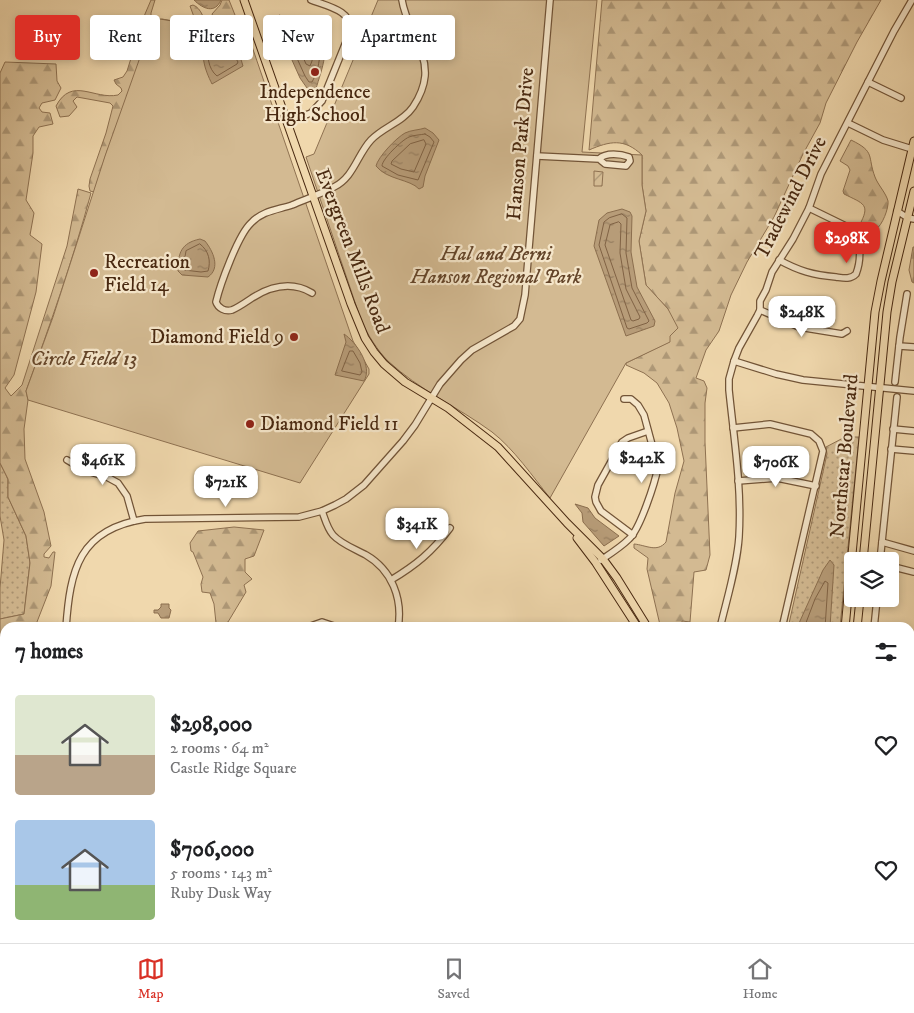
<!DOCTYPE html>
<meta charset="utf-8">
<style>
:root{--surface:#fff;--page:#f2f2f2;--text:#202124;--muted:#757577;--line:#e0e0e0;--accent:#d93025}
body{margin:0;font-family:"IM FELL DW Pica",serif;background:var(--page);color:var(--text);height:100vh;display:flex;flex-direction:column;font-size:19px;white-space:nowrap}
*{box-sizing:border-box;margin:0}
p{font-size:16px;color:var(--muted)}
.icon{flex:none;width:28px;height:28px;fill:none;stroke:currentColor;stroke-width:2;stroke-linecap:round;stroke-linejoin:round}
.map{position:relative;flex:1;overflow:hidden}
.details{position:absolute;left:0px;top:622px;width:915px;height:321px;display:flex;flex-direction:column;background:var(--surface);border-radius:15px 15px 0 0;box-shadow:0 2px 8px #0003}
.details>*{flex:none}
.banner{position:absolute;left:15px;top:15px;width:500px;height:45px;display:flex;gap:10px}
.buttons{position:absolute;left:844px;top:552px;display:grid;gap:10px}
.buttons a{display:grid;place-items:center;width:55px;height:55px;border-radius:5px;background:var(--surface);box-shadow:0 2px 8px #0003;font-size:25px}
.price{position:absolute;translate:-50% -42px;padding:0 11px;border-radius:10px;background:#fff;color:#222;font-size:16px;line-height:32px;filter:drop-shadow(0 1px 2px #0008)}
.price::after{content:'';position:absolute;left:50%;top:30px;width:15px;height:11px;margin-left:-8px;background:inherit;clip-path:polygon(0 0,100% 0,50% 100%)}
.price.current{background:var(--accent);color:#fff}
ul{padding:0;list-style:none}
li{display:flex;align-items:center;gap:15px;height:125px;padding:0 15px}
li span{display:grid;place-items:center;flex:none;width:140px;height:100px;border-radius:5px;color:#555}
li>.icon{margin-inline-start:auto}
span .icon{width:60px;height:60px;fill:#fffc;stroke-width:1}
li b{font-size:21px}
h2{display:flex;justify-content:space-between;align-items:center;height:60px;padding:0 15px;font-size:21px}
.chip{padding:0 18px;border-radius:5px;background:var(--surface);box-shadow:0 2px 8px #0003;font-size:18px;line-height:45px}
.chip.current{background:var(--accent);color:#fff}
.tabs{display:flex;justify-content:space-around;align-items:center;height:70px;border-top:1px solid var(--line);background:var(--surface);font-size:14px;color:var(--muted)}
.tabs a{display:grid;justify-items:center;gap:2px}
.tabs .current{color:var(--accent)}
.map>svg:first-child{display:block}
.grass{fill:url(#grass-dots);stroke:#8e7151}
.forest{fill:url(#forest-firs);stroke:#8e7151}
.park{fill:#d3ba92;stroke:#8e7151}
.garden{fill:url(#garden-furrows);stroke:#8e7151}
.water{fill:url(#water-ripples);stroke:#8b6e4e}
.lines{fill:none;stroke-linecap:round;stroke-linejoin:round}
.shore{stroke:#806244;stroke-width:1}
.stream{stroke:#8b6e4e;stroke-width:1}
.minor-casing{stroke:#725437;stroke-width:8}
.major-casing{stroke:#482810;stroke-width:9}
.minor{stroke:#f5e6ca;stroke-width:5.5}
.major{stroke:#f0d8ad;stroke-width:7}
.poi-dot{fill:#8f2418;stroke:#f5e6ca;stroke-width:2}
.labels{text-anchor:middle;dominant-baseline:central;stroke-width:4.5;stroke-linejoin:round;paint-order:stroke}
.poi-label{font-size:20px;fill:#482810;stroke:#f5e6ca;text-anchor:start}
.street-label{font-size:20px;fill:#482810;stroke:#f5e6ca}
.park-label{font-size:20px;font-style:italic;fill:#64452a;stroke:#f5e6ca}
</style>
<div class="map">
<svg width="914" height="943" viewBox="0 0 914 943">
<defs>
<pattern id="grass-dots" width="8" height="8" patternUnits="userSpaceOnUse" patternTransform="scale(1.25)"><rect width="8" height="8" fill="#d3ba92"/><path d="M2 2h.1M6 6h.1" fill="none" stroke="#ad9776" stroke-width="1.8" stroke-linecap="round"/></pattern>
<pattern id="forest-firs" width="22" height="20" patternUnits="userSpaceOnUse" patternTransform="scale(1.25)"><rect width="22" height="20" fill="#d3ba92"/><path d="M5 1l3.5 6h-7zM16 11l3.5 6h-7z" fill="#ad9776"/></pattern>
<pattern id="garden-furrows" width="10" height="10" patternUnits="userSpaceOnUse" patternTransform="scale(1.25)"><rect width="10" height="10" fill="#d3ba92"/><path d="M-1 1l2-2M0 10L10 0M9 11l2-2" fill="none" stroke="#ad9776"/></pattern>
<pattern id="water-ripples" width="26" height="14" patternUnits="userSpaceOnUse" patternTransform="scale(1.25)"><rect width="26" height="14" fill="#b79c78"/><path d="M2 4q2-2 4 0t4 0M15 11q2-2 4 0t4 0" fill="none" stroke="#977f61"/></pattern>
</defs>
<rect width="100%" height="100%" fill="#f0d8ad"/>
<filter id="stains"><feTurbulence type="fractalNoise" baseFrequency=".004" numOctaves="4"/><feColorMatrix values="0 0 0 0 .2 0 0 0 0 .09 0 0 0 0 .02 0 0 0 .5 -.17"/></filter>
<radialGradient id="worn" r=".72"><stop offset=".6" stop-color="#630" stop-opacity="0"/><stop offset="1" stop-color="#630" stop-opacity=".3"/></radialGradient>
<g class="grass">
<polygon points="845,437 859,437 840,627 788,628 827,454 826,447"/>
<polygon points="0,463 8,479 8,497 26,536 30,563 24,614 0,619 0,588 4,540 0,516"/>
</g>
<g class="forest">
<path d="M151,0H155L151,13V20L153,21L162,19L184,23L194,17L190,6L193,5C202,8 204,21 209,30L217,29L212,14L220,5L222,0H229L235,15L238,33L108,148L94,192L90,191L89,186L90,179L106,133L113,106L110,103L77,97L73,101L77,107L69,116L60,117L56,106C72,76 94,100 118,95L122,91L121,88L116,84L114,80L123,77L127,71L145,14Z"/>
<path d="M602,0H881L857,42L826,103L820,123L803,154L774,217L747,262L731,295L719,331L706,350L696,378L704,381L707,388L705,403V442L710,555L706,570L694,572L690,622L682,621V627H662L660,625L647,569L648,558L634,548V544C646,545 657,553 666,542L675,493L684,461L677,428L669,403L657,383L644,373L626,365V363L669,342L668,309L646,285L639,241L646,211L642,185V155C624,138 610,141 589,150Z"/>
<path d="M5,62L56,64L57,81L61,88L55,100L42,103L39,108L42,112L50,113L53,124L39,127L33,136V153L26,200L34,213L30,235L42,244L36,292L14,375L5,388L11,396L22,385L67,246L78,189L91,193C73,260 50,325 26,391L28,400L24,429L25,459L44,512L51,546L44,554V557L49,558L53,552H55L51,586L35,627L5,628V651L0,645V619L24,614L30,563L26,536L8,497V479L0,463V73Z"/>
<path d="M851,140C876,152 867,156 875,177C878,185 886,193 888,201C889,208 882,226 876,229C872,231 868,231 864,232L859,226C871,204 864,204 844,194L843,191L850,170L848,166L840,161Z"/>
<polygon points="913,247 914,247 914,283 912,282 909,270"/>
<polygon points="234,527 264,530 254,556 245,559 245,572 252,579 244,585 246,592 228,622 221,625 216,623 214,604 210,593 202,592 201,584 203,577 193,552 191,551 190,543 198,531"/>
<polygon points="0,664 5,669 5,710 0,713"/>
<polygon points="356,939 372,939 385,943 351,943"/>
<polygon points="399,939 475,939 475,943 396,943"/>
</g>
<g class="park">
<path d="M378,0H597L582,152L642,155V185L646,211L639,241L646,285L668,309L678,328L670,336V342L626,363L550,498C533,477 514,449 492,432C458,407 419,390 388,361C377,350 369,336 362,323L306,157L314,154Z"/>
<polygon points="154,18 190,24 246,29 353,341 369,369 369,374 300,483 28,400 26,391 53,317 105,156"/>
</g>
<polygon class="garden" points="594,171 603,172 602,186 594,186"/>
<g class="water">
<path d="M194,0H221C215,14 203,9 194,0Z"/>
<path d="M279,15C288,18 310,23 316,29C333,45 321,70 316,89L307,88L300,78L275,22Z"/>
<path d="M209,37L216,39L230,52L235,51L239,53L243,66L212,84C205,70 198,52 209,37Z"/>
<path d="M425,128L433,133L439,140L425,176L423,187L419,189C410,179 387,180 376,166C378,157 396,138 405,133C411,130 419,130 425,128Z"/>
<polygon points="622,209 630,212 632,216 631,252 637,287 655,321 654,326 626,336 594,246 599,220 607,213"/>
<path d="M200,239L205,241C213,251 221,268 208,277L182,275L178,271C178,253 181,243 200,239Z"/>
<path d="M344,334C356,342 373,366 364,381L335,375L346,342Z"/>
<polygon points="575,504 588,508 595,518 619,536 604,546 583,522 582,513"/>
<polygon points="830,560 834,565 830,627 798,627 800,621 823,570"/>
<polygon points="161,604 169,604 169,608 171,610 169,618 161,618 158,613 154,613 154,610 158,610 161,607"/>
</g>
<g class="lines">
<g class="shore">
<path d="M285,22C293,25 303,27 311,31C326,41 319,70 312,82H309L305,76L282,25V23Z"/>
<path d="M294,33L308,37C315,46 315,55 310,66L306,64L294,36Z"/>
<path d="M213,43L227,56L235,57L238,62L237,64L217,76C208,69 206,54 210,44Z"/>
<path d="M425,134L430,137L434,142L418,180L398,175L382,166C382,159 402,140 409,137C414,135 420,135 425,134Z"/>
<polygon points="424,140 426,144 414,172 401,169 391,164 392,161 410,144"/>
<polygon points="622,214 627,218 626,253 632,288 649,321 647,323 629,329 627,328 599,245 604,222 609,218"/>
<polygon points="619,222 621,224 620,253 626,289 640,317 639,319 633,321 631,320 605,245 610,225"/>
<path d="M200,244C209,251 211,261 208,271L201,272L184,270L183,268L186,251Z"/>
<polygon points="350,351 353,351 360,363 362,372 360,375 342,371"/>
<polyline points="804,628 815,599 825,581 828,583 825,628"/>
</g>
<g class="stream">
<polyline points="0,671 5,675"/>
<polyline points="680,939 682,943"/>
<polyline points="426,943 436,939"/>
</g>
<defs>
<g id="minor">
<polyline points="868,82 901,98"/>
<path d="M287,122L311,113L322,101L350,32C354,11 327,6 311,0"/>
<polyline points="848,123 883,140 912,149"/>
<path d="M537,156L599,159L605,164L626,166L630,161L629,157C621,154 606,152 599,159"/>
<polyline points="897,211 908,218 914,219"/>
<path d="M779,260C799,271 813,275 836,277C843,278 850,280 856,274C861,261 862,241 852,229L809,208"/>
<path d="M312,293C292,281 271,286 252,298C246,302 239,307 232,310C225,312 218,308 216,302C220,285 238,235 251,223C262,211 277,210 292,205C306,199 321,194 334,187C354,177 357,155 371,140C383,127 403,122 413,107C419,98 424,87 425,76C427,49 406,27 402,0"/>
<polyline points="760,310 799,327 842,334 847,331"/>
<polyline points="899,346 914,347"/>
<polyline points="734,361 776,374 803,380 914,391"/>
<polyline points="895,382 900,337 907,294"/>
<polyline points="733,428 770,424 811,434 819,441 823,451 782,628"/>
<polyline points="893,429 914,431"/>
<polyline points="891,449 914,451"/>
<polyline points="67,460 84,470 107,477 118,483 127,496 134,521"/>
<polyline points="738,481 777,478 816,486"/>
<path d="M322,511C325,519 327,528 333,535C341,544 355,549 366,555C392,570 403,599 398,628"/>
<polyline points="633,535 601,511 596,502 595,497 598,485 622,442 628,438 648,431"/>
<polyline points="882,542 914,551"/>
<path d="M601,560C610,554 621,547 629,539C640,529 655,483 658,467L644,415L638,405L631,399H624"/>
<polyline points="880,561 897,397"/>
<polyline points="890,566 914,572"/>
<path d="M391,580C416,565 432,552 450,528"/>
<path d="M66,628C70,570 79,529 145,519L299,517L322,511L335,505L346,499L364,485L403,441L415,425L440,384L461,360L472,350L514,326L520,319L525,295L550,0"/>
<polyline points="305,628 322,622 340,628"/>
<path d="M720,628C727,598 737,567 739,537C742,488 734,439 729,390V379L734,361L739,348L757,316L760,310V301L766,290L772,272L793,239L809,208L821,174L894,31L912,0"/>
<polyline points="874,628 877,599"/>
<polyline points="910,650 914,651"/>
<polyline points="0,740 5,735"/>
<polyline points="0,878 5,877"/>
<polyline points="220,939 225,943"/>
<polyline points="200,943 203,939"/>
</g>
<g id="major">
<polyline points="244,0 351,304 365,338 374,352 384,364 405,382 448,408 498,447 567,523 603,559 617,578 648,628"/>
<polyline points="577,538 596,563 638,628"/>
<polyline points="863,561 887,312 892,282 914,191"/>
<polyline points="845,628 875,312 881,281 914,141"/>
<polyline points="857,628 860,599"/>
<polyline points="910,705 914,705"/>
<polyline points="910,712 914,713"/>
<polyline points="748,943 752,939"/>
<polyline points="761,943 765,939"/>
</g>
</defs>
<use href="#minor" class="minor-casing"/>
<use href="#major" class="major-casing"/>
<use href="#minor" class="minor"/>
<use href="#major" class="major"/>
</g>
<g class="poi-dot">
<circle cx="315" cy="72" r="5"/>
<circle cx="94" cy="273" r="5"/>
<circle cx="294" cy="337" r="5"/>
<circle cx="250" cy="424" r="5"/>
</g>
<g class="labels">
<g class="poi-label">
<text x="315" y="92" text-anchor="middle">Independence<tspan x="315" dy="23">High School</tspan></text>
<text x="104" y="262">Recreation<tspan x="104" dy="23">Field 14</tspan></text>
<text x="284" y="337" text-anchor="end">Diamond Field 9</text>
<text x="260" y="424">Diamond Field 11</text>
</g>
<g class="street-label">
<text transform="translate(521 144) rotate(-85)">Hanson Park Drive</text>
<text transform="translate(791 198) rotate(-63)">Tradewind Drive</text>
<text transform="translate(352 251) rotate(69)">Evergreen Mills Road</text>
<text transform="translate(845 456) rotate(-85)">Northstar Boulevard</text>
</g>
<g class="park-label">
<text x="496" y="254">Hal and Berni<tspan x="496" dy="23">Hanson Regional Park</tspan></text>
<text x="84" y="359">Circle Field 13</text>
</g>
</g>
<rect width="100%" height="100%" filter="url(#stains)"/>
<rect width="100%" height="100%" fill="url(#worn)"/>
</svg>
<div class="buttons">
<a><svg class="icon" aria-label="layers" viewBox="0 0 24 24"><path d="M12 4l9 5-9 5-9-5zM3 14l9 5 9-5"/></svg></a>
</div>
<b class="price current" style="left:847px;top:264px">$298K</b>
<b class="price" style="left:802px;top:338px">$248K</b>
<b class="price" style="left:642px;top:484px">$242K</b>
<b class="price" style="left:103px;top:486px">$461K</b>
<b class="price" style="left:776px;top:488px">$706K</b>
<b class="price" style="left:226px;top:508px">$721K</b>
<b class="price" style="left:417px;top:550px">$341K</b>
<div class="banner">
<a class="chip current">Buy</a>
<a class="chip">Rent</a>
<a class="chip">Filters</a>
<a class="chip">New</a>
<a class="chip">Apartment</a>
</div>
<section class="details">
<h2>7 homes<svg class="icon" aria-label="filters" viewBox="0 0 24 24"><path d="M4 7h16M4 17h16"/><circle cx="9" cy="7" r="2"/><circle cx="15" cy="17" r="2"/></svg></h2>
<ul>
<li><span style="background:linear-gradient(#dfe7d0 60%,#b9a48a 0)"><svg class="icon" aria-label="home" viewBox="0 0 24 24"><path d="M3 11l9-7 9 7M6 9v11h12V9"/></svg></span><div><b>$298,000</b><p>2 rooms · 64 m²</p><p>Castle Ridge Square</p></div><svg class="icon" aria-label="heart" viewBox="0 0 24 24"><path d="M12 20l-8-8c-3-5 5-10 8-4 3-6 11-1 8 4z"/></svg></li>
<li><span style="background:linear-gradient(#a9c7e8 65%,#8fb573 0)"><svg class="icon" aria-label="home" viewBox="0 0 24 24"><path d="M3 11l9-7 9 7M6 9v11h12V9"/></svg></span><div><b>$706,000</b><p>5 rooms · 143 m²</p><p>Ruby Dusk Way</p></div><svg class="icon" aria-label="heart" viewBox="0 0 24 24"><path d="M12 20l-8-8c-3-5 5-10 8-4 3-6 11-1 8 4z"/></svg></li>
</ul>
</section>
</div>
<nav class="tabs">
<a class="current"><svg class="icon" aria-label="map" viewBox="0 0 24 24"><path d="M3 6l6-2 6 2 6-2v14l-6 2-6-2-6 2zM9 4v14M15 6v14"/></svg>Map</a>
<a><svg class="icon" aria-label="saved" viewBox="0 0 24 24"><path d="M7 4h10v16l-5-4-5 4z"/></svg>Saved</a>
<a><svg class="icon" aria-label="home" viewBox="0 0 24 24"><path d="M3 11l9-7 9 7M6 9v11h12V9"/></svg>Home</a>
</nav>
